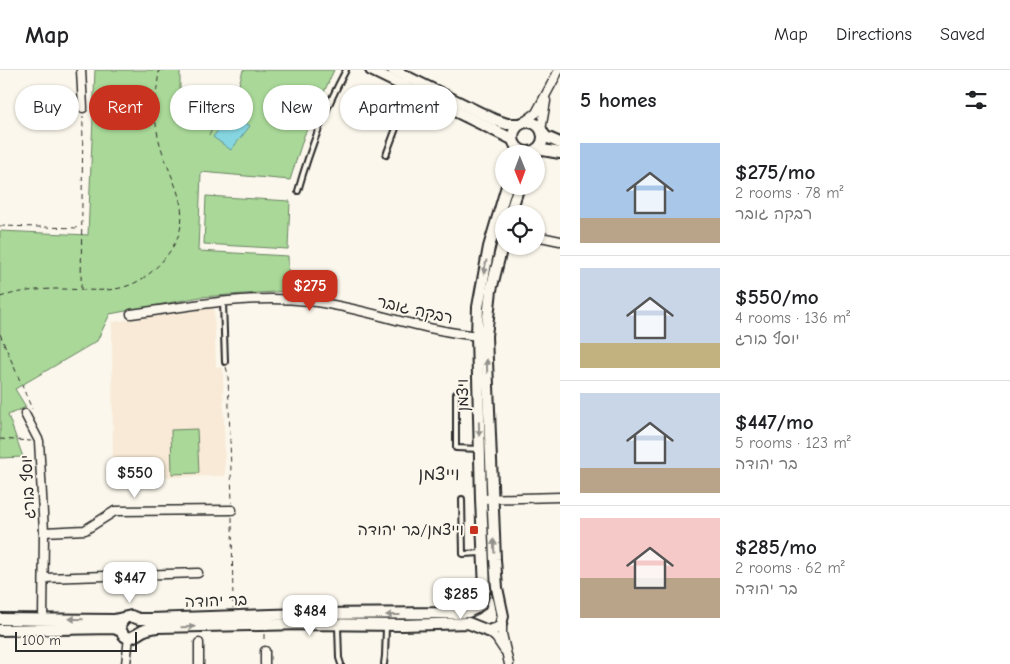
<!DOCTYPE html>
<meta charset="utf-8">
<style>
:root{--surface:#fff;--page:#f6f6f6;--text:#202124;--muted:#757577;--line:#e0e0e0;--accent:#c8321e}
body{margin:0;font-family:"Comic Neue","Playpen Sans Hebrew",sans-serif;background:var(--page);color:var(--text);height:100vh;display:flex;flex-direction:column;font-size:19px;white-space:nowrap}
*{box-sizing:border-box;margin:0}
p{font-size:16px;color:var(--muted)}
.icon{flex:none;width:28px;height:28px;fill:none;stroke:currentColor;stroke-width:2;stroke-linecap:round;stroke-linejoin:round}
.map{position:relative;flex:1;overflow:hidden}
.side{display:flex;flex-direction:column;background:var(--surface);width:450px}
.side>*{flex:none}
.hud{position:absolute;left:15px;top:15px;width:470px;height:45px;display:flex;gap:10px}
.needle{width:32px;rotate:179deg}
.fabs{position:absolute;left:495px;top:75px;display:grid;gap:10px}
.fabs a{display:grid;place-items:center;width:50px;height:50px;border-radius:50%;background:var(--surface);box-shadow:0 1px 4px #0004;font-size:25px}
.scale{position:absolute;left:15px;bottom:12px;width:122px;box-sizing:border-box;padding-left:5px;border:2px solid #2b2b2b;border-top:0;font-size:14px;line-height:18px;white-space:nowrap;color:#2b2b2b;-webkit-text-stroke:4px #fbf7ec;paint-order:stroke}
.price{position:absolute;translate:-50% -42px;padding:0 11px;border-radius:10px;background:#fff;color:#222;font-size:16px;line-height:32px;filter:drop-shadow(0 1px 2px #0008)}
.price::after{content:'';position:absolute;left:50%;top:30px;width:15px;height:11px;margin-left:-8px;background:inherit;clip-path:polygon(0 0,100% 0,50% 100%)}
.price.on{background:var(--accent);color:#fff}
ul{padding:0;list-style:none}
li{display:flex;align-items:center;gap:15px;height:125px;padding:0 20px}
li+li{border-top:1px solid var(--line)}
li span{display:grid;place-items:center;flex:none;width:140px;height:100px;border-radius:0px;color:#555}
li>.icon{margin-inline-start:auto}
span .icon{width:60px;height:60px;fill:#fffc;stroke-width:1}
li b{font-size:21px}
h2{display:flex;justify-content:space-between;align-items:center;height:60px;padding:0 20px;font-size:21px}
.chip{padding:0 18px;border-radius:22px;background:var(--surface);box-shadow:0 1px 4px #0004;font-size:18px;line-height:45px}
.chip.on{background:var(--accent);color:#fff}
header{display:flex;align-items:center;gap:30px;box-sizing:border-box;height:70px;padding:0 25px;background:var(--surface);border-bottom:1px solid var(--line)}
header strong{font-size:24px}
nav{display:flex;gap:28px;margin-inline-start:auto;font-size:18px}
main{display:flex;flex:1;min-height:0}
.map>svg:first-child{display:block}
.built{fill:#f8ead6}
.green{fill:#a9d898;stroke:#6a8262}
.water{fill:#86d6e1;stroke:#629298}
.lines{fill:none;stroke-linecap:round;stroke-linejoin:round}
.lane-casing{stroke:#2b2b2b;stroke-width:8}
.street-casing{stroke:#2b2b2b;stroke-width:11}
.secondary-casing{stroke:#2b2b2b;stroke-width:14}
.path{stroke:#2b2b2b;stroke-width:1;stroke-dasharray:5 4;stroke-linecap:butt}
.lane{stroke:#fbf7ec;stroke-width:4}
.street{stroke:#fbf7ec;stroke-width:8}
.secondary{stroke:#fbf7ec;stroke-width:10}
.oneway{fill:#93918c}
.poi-dot{fill:#c8321e;stroke:#fbf7ec;stroke-width:2}
.labels{text-anchor:middle;dominant-baseline:central;stroke-width:4;stroke-linejoin:round;paint-order:stroke}
.street-label{font-size:16px;fill:#2b2b2b;stroke:#fbf7ec}
.poi-label{font-size:16px;fill:#2b2b2b;stroke:#fbf7ec;text-anchor:end}
.neighbourhood-label{font-size:18px;fill:#2b2b2b;stroke:#fbf7ec}
</style>
<header>
<strong>Map</strong>
<nav><a>Map</a><a>Directions</a><a>Saved</a></nav>
</header>
<main>
<div class="map">
<svg width="560" height="594" viewBox="0 0 560 594">
<rect width="100%" height="100%" fill="#fbf7ec"/>
<filter id="ink" filterUnits="userSpaceOnUse"><feTurbulence type="fractalNoise" baseFrequency=".02" numOctaves="2"/><feDisplacementMap in="SourceGraphic" scale="10" xChannelSelector="R" yChannelSelector="G"/><feConvolveMatrix kernelMatrix="1 2 1 2 8 2 1 2 1" color-interpolation-filters="sRGB"/></filter>
<g filter="url(#ink)">
<polygon class="built" points="214,238 216,297 223,298 225,406 113,408 112,252"/>
<g class="green">
<polygon points="95,0 180,0 180,36 219,39 209,65 238,18 243,0 334,0 304,66 290,110 201,102 198,181 288,186 289,221 200,227 110,244 97,271 15,319 26,337 8,345 23,387 0,388 0,161 88,165"/>
<polygon points="206,126 290,131 288,179 204,174"/>
<polygon points="197,359 199,403 172,404 171,360"/>
</g>
<polygon class="water" points="232,42 250,56 231,80 213,67"/>
<g class="lines">
<defs>
<g id="lane">
<polyline points="386,85 410,21"/>
<path d="M298,121C310,78 325,39 346,0"/>
<polyline points="223,232 225,292"/>
<polyline points="456,324 456,378 479,379"/>
<polyline points="462,429 463,484 482,483"/>
<polyline points="338,556 339,588 341,594"/>
<polyline points="384,594 385,586 386,557"/>
</g>
<g id="street">
<polyline points="81,0 83,38"/>
<polyline points="524,52 536,43 559,0"/>
<polyline points="541,60 546,31"/>
<polyline points="536,166 560,171"/>
<path d="M131,244C190,236 250,224 309,231C368,238 423,262 481,266"/>
<polyline points="25,344 39,371 44,462 43,549"/>
<polyline points="481,429 560,427"/>
<polyline points="44,462 85,460 115,441 232,440"/>
<polyline points="44,508 198,503"/>
<polyline points="502,552 502,564 509,594"/>
<polyline points="488,561 496,568 504,580"/>
<polyline points="199,573 199,594"/>
<polyline points="126,594 129,567"/>
<polyline points="265,594 265,581"/>
</g>
<g id="secondary">
<polyline points="371,0 512,69"/>
<polyline points="393,0 495,50 507,54 519,54"/>
<circle cx="528" cy="67" r="15"/>
<polyline points="542,62 546,67 560,73"/>
<polyline points="537,79 560,83"/>
<polyline points="510,144 519,116"/>
<polyline points="480,535 485,519 481,429 477,265 478,237 489,177 507,116"/>
<polyline points="0,549 114,550 131,546 139,549 150,549 303,544 456,543 468,542 476,538"/>
<path d="M124,549C121,552 119,556 121,560C127,576 138,562 145,560C149,558 153,558 157,557L303,554L403,555L468,553L488,561L498,558L501,554L503,546L497,518L495,489L486,266L491,220L504,168"/>
<polyline points="0,560 114,558 121,561"/>
</g>
</defs>
<use href="#lane" class="lane-casing"/>
<use href="#street" class="street-casing"/>
<use href="#secondary" class="secondary-casing"/>
<g class="path">
<polyline points="92,39 155,42"/>
<polyline points="0,156 80,158"/>
<polyline points="81,219 83,46"/>
<path d="M0,227C20,221 39,219 60,219C81,219 103,223 124,217C141,212 153,202 164,189C204,142 165,109 157,61C153,40 157,20 159,0"/>
<polyline points="0,264 32,339"/>
<polyline points="226,297 228,304 232,433"/>
<polyline points="0,369 31,371"/>
<polyline points="232,447 233,538"/>
<polyline points="264,564 264,573"/>
</g>
<use href="#lane" class="lane"/>
<use href="#street" class="street"/>
<use href="#secondary" class="secondary"/>
</g>
<defs><path id="oneway-solid" d="M-6-.8H1V-3.2L6.5 0L1 3.2V.8H-6Z" transform="scale(1.25)"/></defs>
<g class="oneway">
<use href="#oneway-solid" transform="translate(485 197) rotate(102)"/>
<use href="#oneway-solid" transform="translate(487 296) rotate(-92)"/>
<use href="#oneway-solid" transform="translate(479 359) rotate(89)"/>
<use href="#oneway-solid" transform="translate(494 476) rotate(-93)"/>
<use href="#oneway-solid" transform="translate(393 545) rotate(-180)"/>
<use href="#oneway-solid" transform="translate(76 549) rotate(-179)"/>
<use href="#oneway-solid" transform="translate(188 557) rotate(-1)"/>
</g>
</g>
<rect class="poi-dot" x="469" y="455" width="10" height="10" rx="2.5"/>
<g class="labels">
<g class="street-label">
<text transform="translate(415 240) rotate(13)">רבקה גובר</text>
<text transform="translate(463 325) rotate(-91)">ויצמן</text>
<text transform="translate(28 417) rotate(-93)">יוסף בורג</text>
<text transform="translate(216 531) rotate(-2)">בר יהודה</text>
</g>
<g class="poi-label">
<text x="464" y="460">וייצמן/בר יהודה</text>
</g>
<g class="neighbourhood-label">
<text x="439" y="404">וייצמן</text>
</g>
</g>
</svg>
<div class="fabs">
<a><svg class="needle" viewBox="-14 -14 28 28"><path d="M0-13l5 13h-10z" fill="#e53935"/><path d="M0 13l5-13h-10z" fill="#757577"/></svg></a>
<a><svg class="icon" aria-label="locate" viewBox="0 0 24 24"><circle cx="12" cy="12" r="6"/><path d="M12 2v4M12 18v4M2 12h4M18 12h4"/></svg></a>
</div>
<div class="scale">100 m</div>
<b class="price on" style="left:310px;top:242px">$275</b>
<b class="price" style="left:135px;top:429px">$550</b>
<b class="price" style="left:130px;top:534px">$447</b>
<b class="price" style="left:461px;top:550px">$285</b>
<b class="price" style="left:310px;top:567px">$484</b>
<div class="hud">
<a class="chip">Buy</a>
<a class="chip on">Rent</a>
<a class="chip">Filters</a>
<a class="chip">New</a>
<a class="chip">Apartment</a>
</div>
</div>
<section class="side">
<h2>5 homes<svg class="icon" aria-label="filters" viewBox="0 0 24 24"><path d="M4 7h16M4 17h16"/><circle cx="9" cy="7" r="2"/><circle cx="15" cy="17" r="2"/></svg></h2>
<ul>
<li><span style="background:linear-gradient(#a9c7e8 75%,#b9a48a 0)"><svg class="icon" aria-label="home" viewBox="0 0 24 24"><path d="M3 11l9-7 9 7M6 9v11h12V9"/></svg></span><div><b>$275/mo</b><p>2 rooms · 78 m²</p><p>רבקה גובר</p></div></li>
<li><span style="background:linear-gradient(#c9d6e8 75%,#c2b280 0)"><svg class="icon" aria-label="home" viewBox="0 0 24 24"><path d="M3 11l9-7 9 7M6 9v11h12V9"/></svg></span><div><b>$550/mo</b><p>4 rooms · 136 m²</p><p>יוסף בורג</p></div></li>
<li><span style="background:linear-gradient(#c9d6e8 75%,#b9a48a 0)"><svg class="icon" aria-label="home" viewBox="0 0 24 24"><path d="M3 11l9-7 9 7M6 9v11h12V9"/></svg></span><div><b>$447/mo</b><p>5 rooms · 123 m²</p><p>בר יהודה</p></div></li>
<li><span style="background:linear-gradient(#f6c9c9 60%,#b9a48a 0)"><svg class="icon" aria-label="home" viewBox="0 0 24 24"><path d="M3 11l9-7 9 7M6 9v11h12V9"/></svg></span><div><b>$285/mo</b><p>2 rooms · 62 m²</p><p>בר יהודה</p></div></li>
</ul>
</section>
</main>
